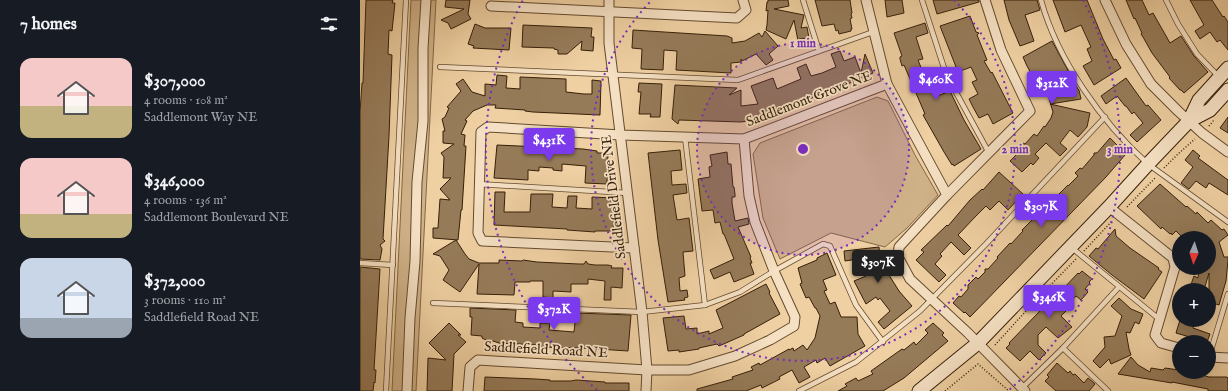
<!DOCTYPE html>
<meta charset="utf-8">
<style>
:root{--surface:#171b24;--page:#20242c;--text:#f1f3f6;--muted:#9ea1a6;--accent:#7c3aed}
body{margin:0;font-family:"IM FELL English",serif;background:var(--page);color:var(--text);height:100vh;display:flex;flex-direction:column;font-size:15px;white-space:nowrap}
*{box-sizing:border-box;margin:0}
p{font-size:13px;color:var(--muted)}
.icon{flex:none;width:22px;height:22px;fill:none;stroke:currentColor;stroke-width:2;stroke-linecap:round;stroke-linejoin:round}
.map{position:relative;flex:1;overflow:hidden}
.sheet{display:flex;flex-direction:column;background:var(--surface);width:360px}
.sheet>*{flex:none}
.needle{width:26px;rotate:183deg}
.controls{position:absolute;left:812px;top:231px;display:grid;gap:8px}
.controls a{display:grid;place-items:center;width:44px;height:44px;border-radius:50%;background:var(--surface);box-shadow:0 4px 16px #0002;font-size:20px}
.price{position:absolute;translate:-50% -34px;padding:0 9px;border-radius:4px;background:var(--accent);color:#fff;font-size:13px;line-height:26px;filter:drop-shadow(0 1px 2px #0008)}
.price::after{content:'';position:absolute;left:50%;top:24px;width:12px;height:9px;margin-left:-6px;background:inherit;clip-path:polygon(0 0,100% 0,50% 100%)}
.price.selected{background:#222;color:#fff}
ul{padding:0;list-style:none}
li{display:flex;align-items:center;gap:12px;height:100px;padding:0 20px}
li span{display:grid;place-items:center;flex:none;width:112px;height:80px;border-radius:12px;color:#555}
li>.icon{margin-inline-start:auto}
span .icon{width:48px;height:48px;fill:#fffc;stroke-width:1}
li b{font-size:17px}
h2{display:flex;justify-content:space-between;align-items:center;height:48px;padding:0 20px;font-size:17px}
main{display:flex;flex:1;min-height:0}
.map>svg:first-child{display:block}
.green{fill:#d0b288;stroke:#836848}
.building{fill:#967b59;stroke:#361f09}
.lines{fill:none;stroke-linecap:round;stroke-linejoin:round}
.lane-casing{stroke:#644b2f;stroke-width:6}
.street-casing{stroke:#644b2f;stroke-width:11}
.secondary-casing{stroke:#361f09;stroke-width:15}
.path{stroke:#361f09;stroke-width:1.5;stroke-dasharray:1 2;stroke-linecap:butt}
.lane{stroke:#f5e0c3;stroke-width:4.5}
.street{stroke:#f5e0c3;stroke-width:9}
.secondary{stroke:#f5e0c3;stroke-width:13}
.ring{fill:none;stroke:#7b2cbf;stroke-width:2;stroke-dasharray:2 4}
.labels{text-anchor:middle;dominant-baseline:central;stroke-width:3.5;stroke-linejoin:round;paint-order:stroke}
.street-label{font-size:14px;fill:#361f09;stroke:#f5e0c3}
.centre{fill:#7b2cbf;stroke:#f5e0c3;stroke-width:2}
.ring-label{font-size:12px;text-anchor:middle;font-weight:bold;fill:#7b2cbf;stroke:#f5e0c3;stroke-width:3.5;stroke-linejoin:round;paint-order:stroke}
</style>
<main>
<section class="sheet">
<h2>7 homes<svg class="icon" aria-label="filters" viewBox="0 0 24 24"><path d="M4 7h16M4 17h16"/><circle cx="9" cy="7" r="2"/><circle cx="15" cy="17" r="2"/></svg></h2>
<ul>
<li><span style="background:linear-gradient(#f6c9c9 60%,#c2b280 0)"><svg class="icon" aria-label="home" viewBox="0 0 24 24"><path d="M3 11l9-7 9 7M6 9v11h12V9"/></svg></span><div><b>$307,000</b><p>4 rooms · 108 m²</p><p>Saddlemont Way NE</p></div></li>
<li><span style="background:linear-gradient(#f6c9c9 70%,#c2b280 0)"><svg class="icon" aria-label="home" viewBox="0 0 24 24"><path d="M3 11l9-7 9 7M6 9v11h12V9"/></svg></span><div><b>$346,000</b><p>4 rooms · 136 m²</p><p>Saddlemont Boulevard NE</p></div></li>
<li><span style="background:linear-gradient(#c9d6e8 75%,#9aa5b1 0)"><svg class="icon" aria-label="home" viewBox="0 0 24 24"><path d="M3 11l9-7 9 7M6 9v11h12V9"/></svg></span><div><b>$372,000</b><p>3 rooms · 110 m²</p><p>Saddlefield Road NE</p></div></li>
</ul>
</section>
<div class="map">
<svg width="868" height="391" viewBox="0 0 868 391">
<rect width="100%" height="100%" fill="#efd0a2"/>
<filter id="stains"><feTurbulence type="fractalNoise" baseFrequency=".005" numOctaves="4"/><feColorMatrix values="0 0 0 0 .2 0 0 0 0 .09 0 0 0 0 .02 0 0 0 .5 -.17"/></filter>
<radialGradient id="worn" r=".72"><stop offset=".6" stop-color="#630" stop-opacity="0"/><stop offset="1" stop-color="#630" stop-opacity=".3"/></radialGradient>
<g class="green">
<polygon points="51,0 76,0 56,391 32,391"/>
<polygon points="517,97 528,101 555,155 578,195 547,228 525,247 471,233 420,259 403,218 393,154 400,143"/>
</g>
<g class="building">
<polygon points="6,0 33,0 32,3 35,3 32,31 29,30 28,54 32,55 29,136 23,239 25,241 20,245 22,249 20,260 0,259 0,112 2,83 3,83"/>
<polygon points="86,0 110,0 108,14 111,19 91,29 88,23 81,20 104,9 85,7"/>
<polygon points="408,0 428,0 429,6 414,9 444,15 441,28 447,27 449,38 439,39 438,41 434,20 426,39 406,30 407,25 408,10 406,11 407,2 408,2"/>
<polygon points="455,0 490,0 492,13 491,14 492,18 490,19 492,29 491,29 491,31 479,34 478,30 476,31 474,24 462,26"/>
<polygon points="525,0 542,0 544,13 527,17"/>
<polygon points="573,0 619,0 619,2 577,14"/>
<polygon points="644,0 677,0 680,10 665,15 674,41 660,46 649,20"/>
<polygon points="693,0 727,0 743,39 754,60 756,59 761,68 734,85 723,66 732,61 727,49 731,47 721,25 705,32"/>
<polygon points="766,0 782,0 789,15 793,13 810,43 821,36 834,56 848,72 824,93 821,90 820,90 809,78 810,77 792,53 783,37 781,34 782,33 775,18 774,19"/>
<polygon points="830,0 852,0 863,17 864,16 868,22 868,50 860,40 857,42 850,32 840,39 835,31 844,25"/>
<polygon points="610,16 616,32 619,33 617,35 627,60 624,61 631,73 632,72 653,113 633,124 628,114 619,118 613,107 609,99 618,94 612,82 617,80 611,67 598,72 580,26"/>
<polygon points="565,23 568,33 556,37 563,59 558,60 564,75 580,68 583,77 569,83 575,97 590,91 604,120 621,149 594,166 593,164 592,165 584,152 563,115 565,114 544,65 542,66 540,59 540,57 542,56 534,33"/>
<polygon points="115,24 125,28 151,28 149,50 113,48 114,46 108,44"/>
<polygon points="163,25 232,28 231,37 234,37 233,51 221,50 222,41 207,54 198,54 198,50 194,49 194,48 162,47"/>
<polygon points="273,30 367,36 372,38 372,43 385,41 399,33 402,37 405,31 418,46 409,54 413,60 406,65 396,54 382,61 381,59 381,62 371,63 371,73 316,70 317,51 304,50 303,70 281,69 282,49 272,48"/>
<polygon points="692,41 718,89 719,90 721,99 690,104 730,113 727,127 718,137 710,130 700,143 707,149 700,156 686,143 675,154 679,158 673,165 671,163 662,172 650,161 659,152 657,150 658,148 663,143 665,144 674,134 677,136 684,126 685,127 691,118 693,112 687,92 685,93 680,83 677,84 667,66 663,57"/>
<polygon points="480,51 484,61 495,57 501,73 505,54 513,73 483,86 478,85 479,89 462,96 461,94 447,100 447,101 432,107 428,108 427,107 412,113 413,115 405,118 381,122 319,120 318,124 312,119 315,85 377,88 369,95 381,90 381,106 398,104 391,86 413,78 417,89 441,79 437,68 446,64 451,76 462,73 476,67 471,54"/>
<polygon points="137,75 147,76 146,88 160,89 160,77 206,79 206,92 224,94 232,94 232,80 241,81 240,115 173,112 165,111 165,110 135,108 136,105 127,105 113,111 105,120 107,121 101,134 105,135 104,146 106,146 102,210 101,210 98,240 73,238 73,228 78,228 80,199 90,200 80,189 91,178 83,178 84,157 81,153 94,144 83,143 83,131 85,131 82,119 85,117 89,108 87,107 101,91 96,84 103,79 112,92 125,96 125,84 136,85"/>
<polygon points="766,78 786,106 788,105 801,120 777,142 770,135 783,123 774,112 772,114 766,106 765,106 757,96 746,104 741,96"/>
<polygon points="279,83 302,84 300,117 290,117 291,114 279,114 281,92 278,92"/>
<polygon points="868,117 868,133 860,128"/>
<polygon points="750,138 761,149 759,150 765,155 746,177 610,317 605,312 604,313 593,303 599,296 601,297 608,289 608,285 616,277 618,279 625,272 625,269 628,269 638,258 637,257 650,243 651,244 663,231 662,230 677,215 678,216 688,206 688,202 691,202 708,185 708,186 718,176 715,173 720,168 722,169 734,155 734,153 737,153"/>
<polygon points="137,145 223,149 237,151 237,153 248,153 247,184 225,183 226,166 202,164 202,171 193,170 193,168 179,167 179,171 168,170 168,180 134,178"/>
<polygon points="320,150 322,170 311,171 312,185 326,184 327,193 313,195 317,220 329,218 333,251 323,252 325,276 319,278 320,291 327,290 328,297 324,298 325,300 308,302 298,240 288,153"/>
<polygon points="833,150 840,156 838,158 868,180 868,195 849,183 846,188 836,181 829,189 821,183 833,167 825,160"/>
<polygon points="367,152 368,164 371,164 373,187 374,187 375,194 375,197 372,197 372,203 375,221 388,218 389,224 378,227 391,257 390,258 392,263 390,263 394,274 374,282 370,272 354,279 350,270 374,259 364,234 363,234 360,222 355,223 353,210 342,211 338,179 350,177 349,167 352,166 350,155"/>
<polygon points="639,172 663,194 648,210 639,201 630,210 626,206 615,217 598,235 611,248 604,255 591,242 580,254 582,256 575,264 586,275 579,282 556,260 564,252 561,250 587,225 588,226 610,200 622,189 623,190"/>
<polygon points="800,184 826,207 827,206 836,214 837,212 848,223 851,220 862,230 864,229 868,235 859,242 864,257 868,257 868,260 866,281 859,305 849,302 849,273 844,290 829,290 834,276 838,278 839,268 849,268 849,238 823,238 816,231 812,235 811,233 810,234 802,227 801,229 777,206"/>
<polygon points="135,192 145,192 144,212 170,212 171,194 193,194 192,207 207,208 208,196 217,196 216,208 232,209 232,197 255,198 253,231 235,231 235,232 207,230 207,229 134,225"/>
<polygon points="755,229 756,236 770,248 799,268 798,269 802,272 784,299 752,275 729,256 736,248 738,249"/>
<polygon points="96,240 105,254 109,259 119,263 139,263 139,260 162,261 163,260 177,262 219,264 224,264 226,261 228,264 235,265 248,265 252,266 251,268 263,268 262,288 251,287 251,300 244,300 245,281 228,279 228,284 211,284 211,292 193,291 193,298 183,297 183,281 170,281 170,282 155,282 154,295 117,294 119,264 100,292 83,280 89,270 80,256 73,254"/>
<polygon points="519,247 520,258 524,267 539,291 552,306 524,329 518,322 530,311 520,298 518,300 516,297 506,304 494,281 506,276 498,259 485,261 484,251"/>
<polygon points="467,253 476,275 463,280 467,290 464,291 470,304 475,302 481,317 497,317 498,334 505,346 470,366 465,358 457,363 456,360 444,367 450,377 439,383 432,370 419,377 420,379 402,388 401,385 386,391 337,391 337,389 373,379 372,377 393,370 391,367 399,363 400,365 429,349 429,350 433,348 434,351 443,345 447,350 455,338 460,316 456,308 455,308 449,297 446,298 440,284 442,283 438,268 457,260 457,258"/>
<polygon points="0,267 20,269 14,370 16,370 15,383 14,382 13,391 0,391"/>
<polygon points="722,271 732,279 729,282 730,283 725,289 728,292 721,300 716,296 707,306 709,308 701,316 712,327 698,338 686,327 678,335 678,345 686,353 679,360 670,351 660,361 646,348 650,344 649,343 678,313 693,297 703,289 718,273 719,274"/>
<polygon points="406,284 410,292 409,293 420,314 384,334 384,335 359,346 357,344 339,348 339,349 319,352 319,350 308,351 303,318 324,316 326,329 337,328 337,334 349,331 349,334 363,328 356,310"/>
<polygon points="759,298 771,309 783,314 779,324 775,322 770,333 766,332 769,349 771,355 751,364 749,359 740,368 733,361 745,347 744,337 755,336 762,316 751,306"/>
<polygon points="110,308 156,310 155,322 163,323 163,327 180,328 180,323 190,323 189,330 214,332 216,313 271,315 268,351 222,348 179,347 179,345 139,343 133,341 126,340 122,338 122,336 111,335 112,317 110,317"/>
<polygon points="820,320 835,320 833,328 850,334 847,342 816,333"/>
<polygon points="89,323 101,335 98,335 106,342 94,354 92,391 67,391 68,358 86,360 69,343"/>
<polygon points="573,323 584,333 582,335 588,341 544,378 523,391 478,391 487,386 485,384 496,378 498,381 513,374 511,371 542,349 544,350 554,342 556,345 568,333 565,330"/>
<polygon points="771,357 778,365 790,372 791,368 803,370 805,368 819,370 819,372 837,372 838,374 849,377 867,377 868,378 868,391 848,391 848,389 812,382 812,383 758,374"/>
<polygon points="697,363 708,373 710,371 713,375 715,374 724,383 728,378 735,384 729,391 696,391 685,381 689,377 687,375"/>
<polygon points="125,377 176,379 190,380 190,381 211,381 216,380 245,382 245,383 269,383 269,391 124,391"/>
</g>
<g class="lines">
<defs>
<g id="lane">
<polyline points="443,0 459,51"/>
<polyline points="562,0 586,74 629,153"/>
<path d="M681,0C697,59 742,123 788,164L868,222"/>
<polyline points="806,0 818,24 837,54 859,77"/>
<polyline points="80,67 378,80 513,32"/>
<polyline points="325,137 345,305"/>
<polyline points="118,184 268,193"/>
<polyline points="712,248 799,319"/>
<polyline points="0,263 33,265"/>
<polyline points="73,303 282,312 345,305 380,292 414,271 463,244 470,246 496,305 523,342"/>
<polyline points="703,348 748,391"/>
<polyline points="849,357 868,294"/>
<polyline points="662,388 703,348 759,287"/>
<polyline points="26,391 46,0"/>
<polyline points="439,391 496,362 560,311 626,244 745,117"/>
</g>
<g id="street">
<polyline points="249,0 249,43 282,312 287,370 286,391"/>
<polyline points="506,0 527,84 587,195"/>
<polyline points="625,0 641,50 670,111 587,195 539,247 538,257 550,279 608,333 665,391"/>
<polyline points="745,0 766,44 791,84 818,111 842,133 868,152"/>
<polyline points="131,6 377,18 386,10 383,0"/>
<polyline points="749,207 813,258 815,267 795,335 801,343 819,348"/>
<polyline points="274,248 122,241 118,233 121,132 128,127 261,135 384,139 527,84"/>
<polyline points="849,357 868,358"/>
<polyline points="47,391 50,318 55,261 57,182 63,121 63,48 66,0"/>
<polyline points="108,391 110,367 118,360 287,370 329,370 375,356 410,340 434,326 435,317 414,271 395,222 389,196 384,139"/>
</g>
<g id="secondary">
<polyline points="829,121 839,100 868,68"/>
<polyline points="559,391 618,343 749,207 788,164 829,121 850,110 868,90"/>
</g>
</defs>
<use href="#lane" class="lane-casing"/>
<use href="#street" class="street-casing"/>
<use href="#secondary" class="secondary-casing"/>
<g class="path">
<polyline points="849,126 854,120"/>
<polyline points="804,168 818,154 835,139"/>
<polyline points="767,207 796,177"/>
<polyline points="724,251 752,221"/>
<polyline points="635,345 676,300 716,259"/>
<polyline points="585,391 618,364 649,391"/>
</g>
<use href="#lane" class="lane"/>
<use href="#street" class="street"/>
<use href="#secondary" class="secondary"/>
</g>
<circle cx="443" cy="149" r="106" fill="#7b2cbf" fill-opacity=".12"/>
<g class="ring">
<circle cx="443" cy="149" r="106"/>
<path d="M594 0A212 212 0 1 1 292 0"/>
<path d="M237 390A317 317 0 0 1 163 0M723 0A317 317 0 0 1 649 390"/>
</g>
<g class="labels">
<g class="street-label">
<text transform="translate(449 99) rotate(-21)">Saddlemont Grove NE</text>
<text transform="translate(254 197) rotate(-97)">Saddlefield Drive NE</text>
<text transform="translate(186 350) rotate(3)">Saddlefield Road NE</text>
</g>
</g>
<circle cx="443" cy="149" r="6" class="centre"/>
<g class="ring-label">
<text x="443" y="47">1 min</text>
<text x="655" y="153">2 min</text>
<text x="760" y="153">3 min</text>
</g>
<rect width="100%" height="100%" filter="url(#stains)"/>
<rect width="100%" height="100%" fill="url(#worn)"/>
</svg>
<div class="controls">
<a><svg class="needle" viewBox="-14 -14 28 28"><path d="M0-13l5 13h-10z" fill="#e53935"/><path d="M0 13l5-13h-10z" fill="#9ea1a6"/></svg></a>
<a>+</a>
<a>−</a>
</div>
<b class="price" style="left:576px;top:101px">$460K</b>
<b class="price" style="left:692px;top:105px">$312K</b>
<b class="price" style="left:189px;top:162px">$431K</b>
<b class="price" style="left:681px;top:228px">$307K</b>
<b class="price selected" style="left:518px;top:284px">$307K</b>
<b class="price" style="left:689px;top:319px">$346K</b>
<b class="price" style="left:194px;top:331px">$372K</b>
</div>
</main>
